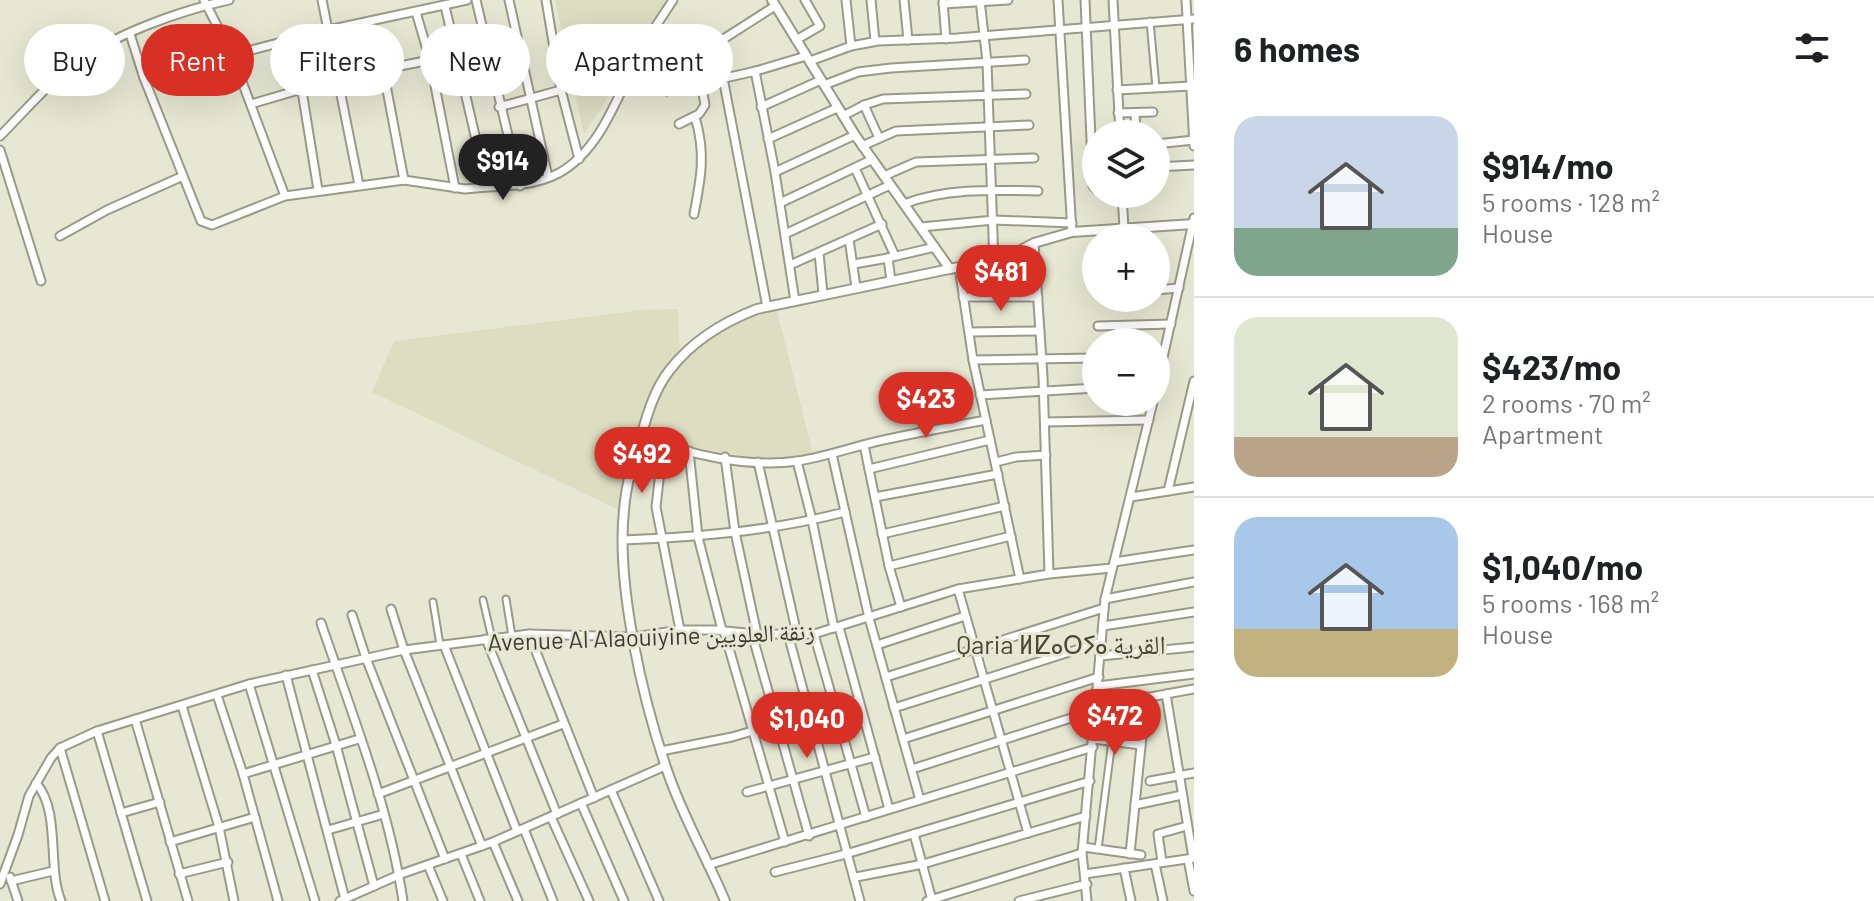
<!DOCTYPE html>
<meta charset="utf-8">
<style>
:root{--surface:#fff;--page:#f6f6f6;--text:#202124;--muted:#757577;--line:#e0e0e0;--accent:#d93025}
body{margin:0;font-family:Barlow,"Noto Naskh Arabic","Noto Sans Tifinagh",sans-serif;background:var(--page);color:var(--text);height:100vh;display:flex;flex-direction:column;font-size:30px;white-space:nowrap}
*{box-sizing:border-box;margin:0}
p{font-size:26px;color:var(--muted)}
.icon{flex:none;width:44px;height:44px;fill:none;stroke:currentColor;stroke-width:2;stroke-linecap:round;stroke-linejoin:round}
.map{position:relative;flex:1;overflow:hidden}
.panel{display:flex;flex-direction:column;background:var(--surface);width:680px}
.panel>*{flex:none}
.top-card{position:absolute;left:24px;top:24px;width:760px;height:72px;display:flex;gap:16px}
.tools{position:absolute;left:1082px;top:120px;display:grid;gap:16px}
.tools a{display:grid;place-items:center;width:88px;height:88px;border-radius:50%;background:var(--surface);box-shadow:0 8px 32px #0002;font-size:40px}
.price{position:absolute;translate:-50% -68px;padding:0 18px;border-radius:28px;background:var(--accent);color:#fff;font-size:26px;line-height:52px;filter:drop-shadow(0 2px 4px #0008)}
.price::after{content:'';position:absolute;left:50%;top:48px;width:24px;height:18px;margin-left:-12px;background:inherit;clip-path:polygon(0 0,100% 0,50% 100%)}
.price.active{background:#222;color:#fff}
ul{padding:0;list-style:none}
li{display:flex;align-items:center;gap:24px;height:200px;padding:0 40px}
li+li{border-top:2px solid var(--line)}
li span{display:grid;place-items:center;flex:none;width:224px;height:160px;border-radius:24px;color:#555}
li>.icon{margin-inline-start:auto}
span .icon{width:96px;height:96px;fill:#fffc;stroke-width:1}
li b{font-size:34px}
h2{display:flex;justify-content:space-between;align-items:center;height:96px;padding:0 40px;font-size:34px}
.chip{padding:0 28px;border-radius:36px;background:var(--surface);box-shadow:0 8px 32px #0002;font-size:28px;line-height:72px}
.chip.active{background:var(--accent);color:#fff}
main{display:flex;flex:1;min-height:0}
.map>svg:first-child{display:block}
.built{fill:#dcddc1}
.lines{fill:none;stroke-linecap:round;stroke-linejoin:round}
.pedestrian-casing{stroke:#9a9b87;stroke-width:9}
.minor-casing{stroke:#9a9b87;stroke-width:11}
.tertiary-casing{stroke:#9a9b87;stroke-width:12}
.pedestrian{stroke:#fff;stroke-width:5}
.minor{stroke:#fff;stroke-width:7}
.tertiary{stroke:#fff;stroke-width:8}
.labels{text-anchor:middle;dominant-baseline:central;stroke-width:6;stroke-linejoin:round;paint-order:stroke}
.street-label{font-size:24px;fill:#3a3b32;stroke:#e7e8d3}
.neighbourhood-label{font-size:26px;fill:#484837;stroke:#e7e8d3}
</style>
<main>
<div class="map">
<svg width="1194" height="901" viewBox="0 0 1194 901">
<rect width="100%" height="100%" fill="#e7e8d3"/>
<g class="built">
<polygon points="555,0 671,0 584,134 559,20"/>
<polygon points="776,307 814,458 752,457 664,443 643,436 627,514 372,392 394,341 642,310 678,309 680,360 708,337 740,317"/>
</g>
<g class="lines">
<defs>
<g id="pedestrian">
<polyline points="1150,21 1156,88"/>
<polyline points="506,599 512,636"/>
<polyline points="483,600 492,639"/>
<polyline points="433,602 440,645"/>
<polyline points="1098,849 1112,741"/>
</g>
<g id="minor">
<polyline points="204,0 232,55 285,196"/>
<polyline points="322,0 359,185"/>
<polyline points="476,0 520,186"/>
<polyline points="509,0 548,177"/>
<polyline points="546,0 561,90 579,159"/>
<polyline points="846,0 851,46"/>
<polyline points="871,0 875,41"/>
<polyline points="904,0 908,40"/>
<polyline points="980,0 987,62 994,264"/>
<polyline points="1058,0 1072,232"/>
<polyline points="1085,0 1093,186 1096,189"/>
<polyline points="1113,0 1120,134"/>
<polyline points="1186,0 1194,146"/>
<polyline points="943,2 946,39"/>
<polyline points="943,4 1008,0"/>
<path d="M445,6L487,187C511,186 536,185 559,173C602,149 618,94 640,52C650,34 662,17 673,0"/>
<polyline points="130,34 144,78 328,30 467,0"/>
<polyline points="796,40 820,26 805,0"/>
<polyline points="430,60 455,188"/>
<polyline points="638,61 638,70 653,84 667,91 756,71 806,56"/>
<polyline points="810,61 851,46 878,41 957,38 1194,19"/>
<polyline points="755,71 775,172 795,301"/>
<polyline points="144,78 201,221 212,225 285,196 404,180 383,69"/>
<polyline points="723,78 767,307"/>
<polyline points="653,84 775,6"/>
<polyline points="824,85 858,72 891,68 1025,60"/>
<polyline points="1117,90 1191,86"/>
<polyline points="302,91 318,190"/>
<polyline points="251,104 340,78 430,60 416,12"/>
<polyline points="864,105 879,138"/>
<polyline points="499,107 561,90"/>
<polyline points="761,107 821,80"/>
<polyline points="1118,113 1153,112"/>
<polyline points="1135,113 1136,134"/>
<polyline points="843,116 864,105 883,99 1026,94"/>
<polyline points="679,124 699,114 705,105 696,55"/>
<path d="M0,136C23,113 45,87 70,67C111,35 179,11 229,0"/>
<polyline points="768,139 837,108"/>
<polyline points="1156,144 1194,140"/>
<polyline points="862,146 896,131 1029,125"/>
<polyline points="0,150 41,281"/>
<polyline points="1156,167 1194,165"/>
<polyline points="855,168 895,256"/>
<polyline points="775,172 855,135"/>
<polyline points="884,176 916,162 1034,158"/>
<polyline points="404,180 465,189 487,187"/>
<polyline points="1122,194 1124,229"/>
<polyline points="780,203 871,160"/>
<path d="M904,204C946,188 993,190 1038,191"/>
<path d="M694,214C701,178 706,153 695,117"/>
<polyline points="921,227 994,220 1072,223"/>
<polyline points="785,234 890,185"/>
<polyline points="60,236 107,210 183,176"/>
<polyline points="849,239 856,287"/>
<polyline points="1034,243 1043,377 1049,574"/>
<polyline points="819,253 823,294"/>
<polyline points="854,264 888,258"/>
<polyline points="790,265 882,224"/>
<polyline points="959,267 973,360 1020,579"/>
<polyline points="891,281 888,258 935,247"/>
<polyline points="1156,290 1179,288"/>
<polyline points="963,297 1038,297"/>
<polyline points="1098,326 1171,324"/>
<polyline points="969,332 1040,331"/>
<polyline points="973,360 1096,358"/>
<polyline points="1156,389 1194,218"/>
<polyline points="980,395 1096,388"/>
<polyline points="1045,422 1149,420"/>
<path d="M641,435C687,455 748,468 798,461C829,456 858,445 888,439C921,432 953,426 986,420"/>
<polyline points="663,445 656,507 680,630"/>
<polyline points="864,445 889,566 901,607"/>
<polyline points="689,451 698,537 722,630"/>
<polyline points="832,454 869,618 920,800"/>
<polyline points="725,457 735,532 757,634"/>
<polyline points="797,461 812,520 834,628"/>
<polyline points="758,462 797,634"/>
<polyline points="996,462 1016,457 1046,455"/>
<polyline points="869,469 990,440"/>
<polyline points="1168,491 1194,381"/>
<polyline points="875,497 998,474"/>
<polyline points="1131,497 1194,487"/>
<polyline points="882,534 1005,506"/>
<path d="M623,540C698,537 772,531 845,512"/>
<polyline points="1114,562 1194,550"/>
<polyline points="889,566 1011,536"/>
<polyline points="958,589 1028,833"/>
<polyline points="1105,599 1194,582"/>
<polyline points="391,609 404,650 482,846"/>
<polyline points="352,615 366,658 445,859"/>
<path d="M321,623C352,714 389,806 403,901"/>
<polyline points="1103,626 1194,612"/>
<polyline points="839,627 889,809"/>
<polyline points="724,631 785,842"/>
<polyline points="529,634 594,798"/>
<polyline points="752,634 809,836"/>
<polyline points="788,634 860,901"/>
<polyline points="814,634 866,817"/>
<polyline points="486,639 557,814"/>
<polyline points="444,645 517,831"/>
<polyline points="877,645 965,616"/>
<polyline points="1100,656 1194,647"/>
<polyline points="312,670 336,745 374,886"/>
<polyline points="286,675 345,899"/>
<polyline points="886,677 1104,608"/>
<polyline points="249,684 315,901"/>
<polyline points="1098,686 1194,674"/>
<polyline points="1166,694 1193,858"/>
<polyline points="217,695 243,774 278,901"/>
<polyline points="182,706 219,827 234,901"/>
<polyline points="1096,707 1194,689"/>
<polyline points="894,708 1101,642"/>
<polyline points="135,719 188,901"/>
<polyline points="97,731 147,901"/>
<polyline points="903,739 1099,677"/>
<polyline points="1093,739 1141,745"/>
<polyline points="60,748 105,901"/>
<polyline points="661,751 732,737 858,700"/>
<polyline points="912,769 1096,710"/>
<polyline points="243,774 359,739"/>
<polyline points="1150,781 1194,773"/>
<path d="M36,783C61,811 47,868 61,901"/>
<polyline points="611,790 659,901"/>
<polyline points="747,792 875,757"/>
<polyline points="378,794 563,724"/>
<polyline points="581,803 624,901"/>
<polyline points="1135,805 1182,795"/>
<polyline points="121,813 160,802"/>
<polyline points="551,817 589,901"/>
<polyline points="524,829 553,901"/>
<polyline points="328,830 384,814"/>
<polyline points="914,834 932,900"/>
<polyline points="170,842 255,817"/>
<polyline points="493,842 518,901"/>
<polyline points="1083,847 1141,855"/>
<polyline points="461,854 480,901"/>
<polyline points="1130,854 1146,697"/>
<polyline points="1188,859 1194,891"/>
<polyline points="1162,862 1158,834 1187,826"/>
<polyline points="1155,864 1163,901"/>
<polyline points="428,865 443,901"/>
<polyline points="708,865 1093,747"/>
<polyline points="1124,868 1131,901"/>
<polyline points="775,872 846,854 1090,781"/>
<polyline points="179,874 228,862"/>
<polyline points="1085,874 1194,858"/>
<polyline points="10,877 18,901"/>
<polyline points="856,877 923,864 1086,816"/>
<polyline points="11,881 53,871"/>
<polyline points="0,884 18,835 29,796 51,758 60,748 97,731 249,684 404,650 529,634 634,637 680,630 715,630 757,634 814,634 958,589 1049,574 1112,568"/>
<polyline points="340,901 401,874 493,842 665,766"/>
<polyline points="927,901 1082,853"/>
<polyline points="1019,901 1087,884"/>
<polyline points="1087,901 1082,853 1105,599 1153,402"/>
</g>
<g id="tertiary">
<polyline points="772,0 855,135 950,269"/>
<path d="M725,901C707,858 683,817 668,773C643,701 616,586 624,510C626,484 634,458 642,433C648,412 655,389 669,371C691,342 723,322 757,309L959,267L994,264L1034,243L1072,232L1194,224"/>
</g>
</defs>
<use href="#pedestrian" class="pedestrian-casing"/>
<use href="#minor" class="minor-casing"/>
<use href="#tertiary" class="tertiary-casing"/>
<use href="#pedestrian" class="pedestrian"/>
<use href="#minor" class="minor"/>
<use href="#tertiary" class="tertiary"/>
</g>
<g class="labels">
<g class="street-label">
<text transform="translate(651 636) rotate(-2)">Avenue Al Alaouiyine زنقة العلويين</text>
</g>
<g class="neighbourhood-label">
<text x="1061" y="643">Qaria ⵍⵇⴰⵔⵢⴰ القرية</text>
</g>
</g>
</svg>
<div class="tools">
<a><svg class="icon" aria-label="layers" viewBox="0 0 24 24"><path d="M12 4l9 5-9 5-9-5zM3 14l9 5 9-5"/></svg></a>
<a>+</a>
<a>−</a>
</div>
<b class="price active" style="left:503px;top:202px">$914</b>
<b class="price" style="left:1001px;top:313px">$481</b>
<b class="price" style="left:926px;top:440px">$423</b>
<b class="price" style="left:642px;top:495px">$492</b>
<b class="price" style="left:1115px;top:757px">$472</b>
<b class="price" style="left:807px;top:760px">$1,040</b>
<div class="top-card">
<a class="chip">Buy</a>
<a class="chip active">Rent</a>
<a class="chip">Filters</a>
<a class="chip">New</a>
<a class="chip">Apartment</a>
</div>
</div>
<section class="panel">
<h2>6 homes<svg class="icon" aria-label="filters" viewBox="0 0 24 24"><path d="M4 7h16M4 17h16"/><circle cx="9" cy="7" r="2"/><circle cx="15" cy="17" r="2"/></svg></h2>
<ul>
<li><span style="background:linear-gradient(#c9d6e8 70%,#7fa58c 0)"><svg class="icon" aria-label="home" viewBox="0 0 24 24"><path d="M3 11l9-7 9 7M6 9v11h12V9"/></svg></span><div><b>$914/mo</b><p>5 rooms · 128 m²</p><p>House</p></div></li>
<li><span style="background:linear-gradient(#dfe7d0 75%,#b9a48a 0)"><svg class="icon" aria-label="home" viewBox="0 0 24 24"><path d="M3 11l9-7 9 7M6 9v11h12V9"/></svg></span><div><b>$423/mo</b><p>2 rooms · 70 m²</p><p>Apartment</p></div></li>
<li><span style="background:linear-gradient(#a9c7e8 70%,#c2b280 0)"><svg class="icon" aria-label="home" viewBox="0 0 24 24"><path d="M3 11l9-7 9 7M6 9v11h12V9"/></svg></span><div><b>$1,040/mo</b><p>5 rooms · 168 m²</p><p>House</p></div></li>
</ul>
</section>
</main>
